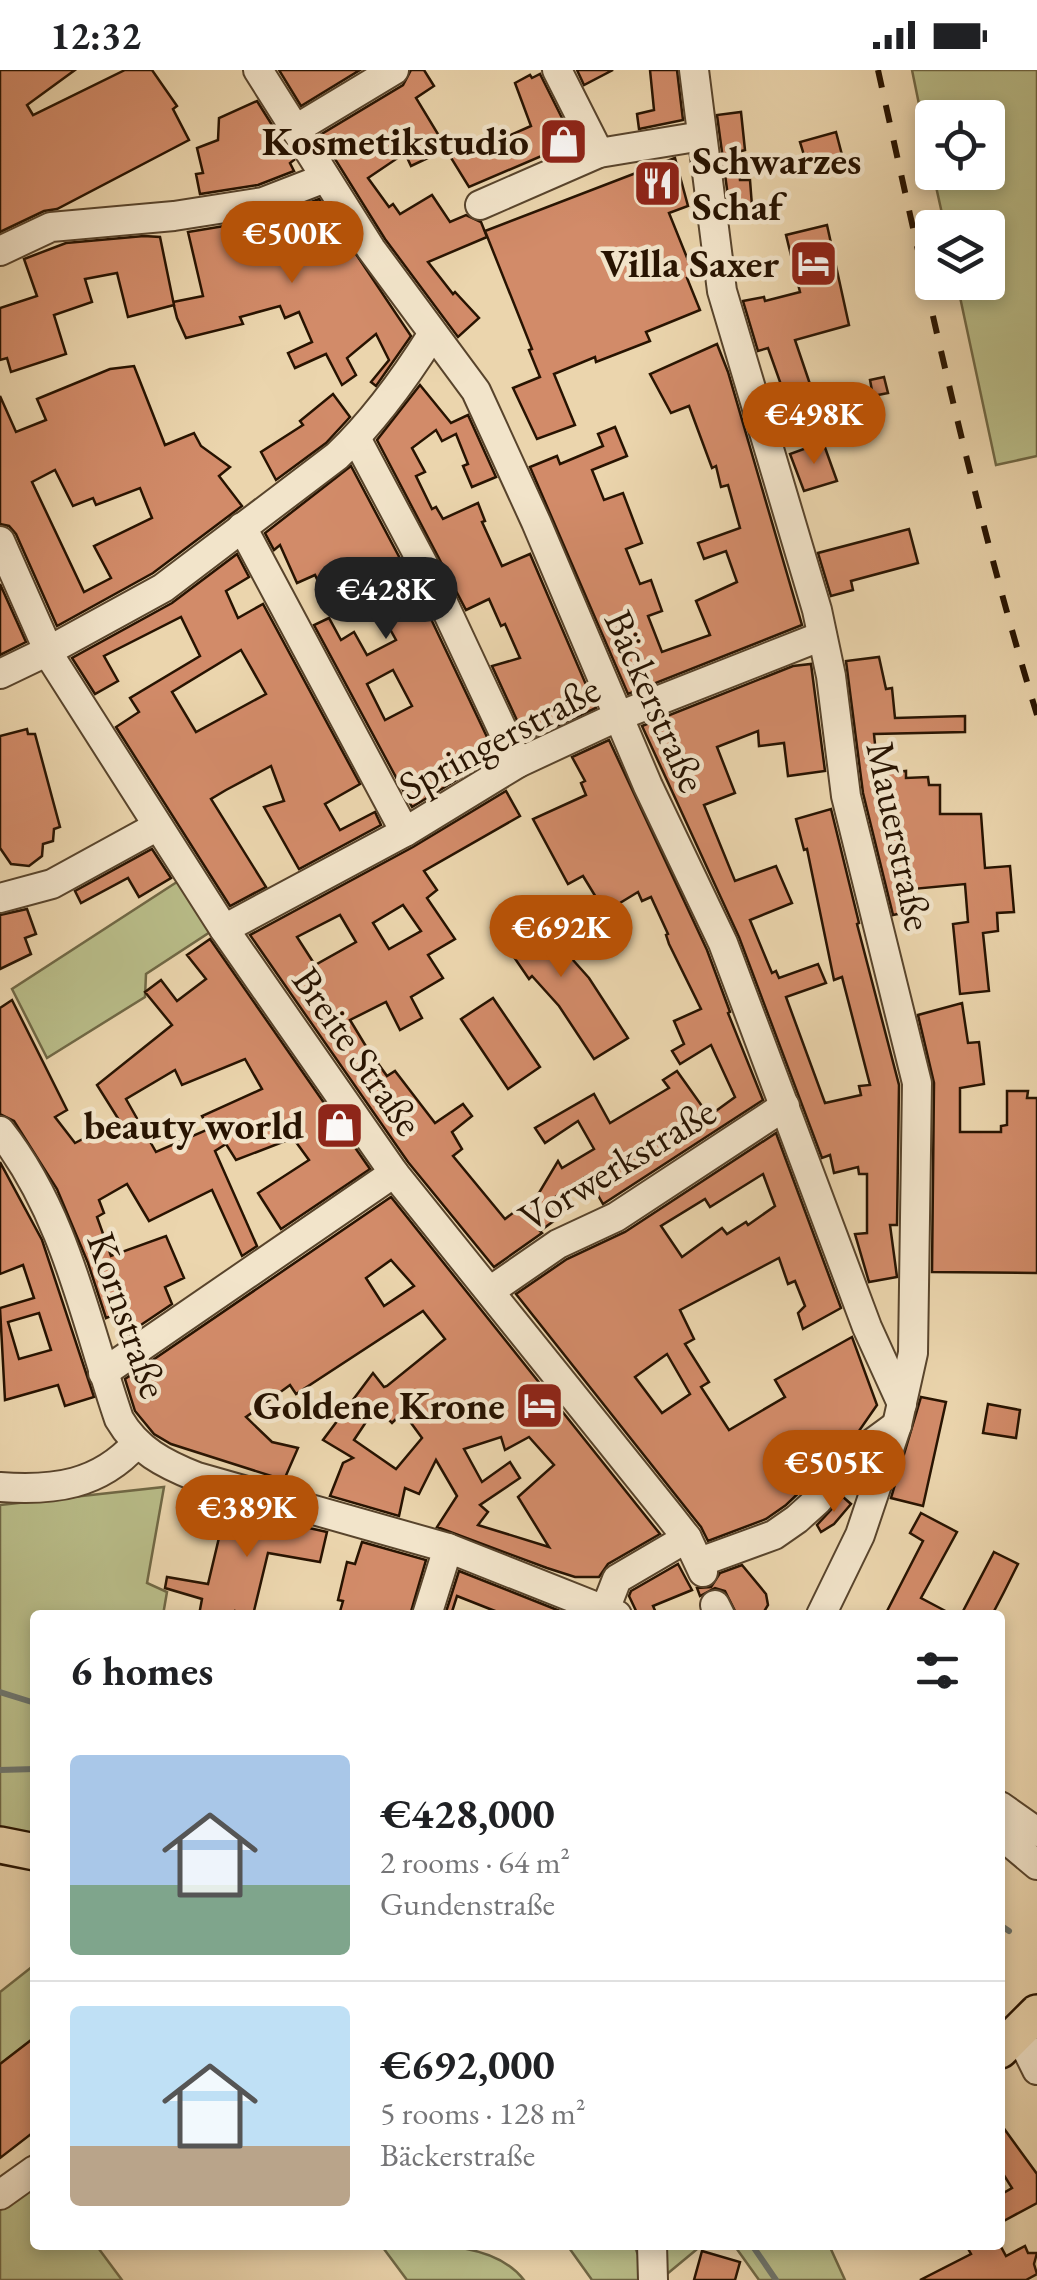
<!DOCTYPE html>
<meta charset="utf-8">
<style>
:root{--surface:#fff;--page:#f2f2f2;--text:#202124;--muted:#757577;--line:#e0e0e0;--accent:#b45309}
body{margin:0;font-family:"EB Garamond",serif;background:var(--page);color:var(--text);height:100vh;display:flex;flex-direction:column;font-size:38px;white-space:nowrap}
*{box-sizing:border-box;margin:0}
p{font-size:32px;color:var(--muted)}
.icon{flex:none;width:55px;height:55px;fill:none;stroke:currentColor;stroke-width:2;stroke-linecap:round;stroke-linejoin:round}
.map{position:relative;flex:1;overflow:hidden}
.sheet{position:absolute;left:30px;top:1540px;width:975px;height:640px;display:flex;flex-direction:column;background:var(--surface);border-radius:10px;box-shadow:0 5px 15px #0003}
.sheet>*{flex:none}
.controls{position:absolute;left:915px;top:30px;display:grid;gap:20px}
.controls a{display:grid;place-items:center;width:90px;height:90px;border-radius:10px;background:var(--surface);box-shadow:0 5px 15px #0003;font-size:50px}
.price{position:absolute;translate:-50% -85px;padding:0 22px;border-radius:35px;background:var(--accent);color:#fff;font-size:32px;line-height:65px;filter:drop-shadow(0 2px 5px #0008)}
.price::after{content:'';position:absolute;left:50%;top:60px;width:30px;height:22px;margin-left:-15px;background:inherit;clip-path:polygon(0 0,100% 0,50% 100%)}
.price.on{background:#222;color:#fff}
ul{padding:0;list-style:none}
li{display:flex;align-items:center;gap:30px;height:250px;padding:0 40px}
li+li{border-top:2px solid var(--line)}
li span{display:grid;place-items:center;flex:none;width:280px;height:200px;border-radius:10px;color:#555}
li>.icon{margin-inline-start:auto}
span .icon{width:120px;height:120px;fill:#fffc;stroke-width:1}
li b{font-size:42px}
h2{display:flex;justify-content:space-between;align-items:center;height:120px;padding:0 40px;font-size:42px}
.status{display:flex;justify-content:space-between;align-items:center;height:70px;padding:0 50px;background:var(--surface);direction:ltr}
.status svg{height:28px;fill:currentColor}
.map>svg:first-child{display:block}
.green{fill:#b9bd89;stroke:#706845;stroke-width:2.5}
.lines{fill:none;stroke-linecap:round;stroke-linejoin:round}
.stream{stroke:#6e756d;stroke-width:6}
.building{fill:#d28b69;stroke:#271301;stroke-width:2.5;fill-rule:evenodd}
.minor-casing{stroke:#58442c;stroke-width:32}
.major-casing{stroke:#271301;stroke-width:40}
.minor{stroke:#f2e4ca;stroke-width:28}
.major{stroke:#ebd5ad;stroke-width:35}
.rail{stroke:#271301;stroke-width:6;stroke-dasharray:18 18;stroke-linecap:butt}
.labels{text-anchor:middle;dominant-baseline:central;stroke-width:9;stroke-linejoin:round;paint-order:stroke}
.poi-label{font-size:40px;font-weight:bold;fill:#271301;stroke:#f2e4ca;text-anchor:end}
.street-label{font-size:40px;fill:#271301;stroke:#f2e4ca}
</style>
<div class="status"><b>12:32</b><svg viewBox="0 0 49 12"><path d="M0 12V9h3v3zM5 12V6h3v6zM10 12V3h3v9zM15 12V0h3v12zM26 1h20v11H26zM47 4h2v5h-2z"/></svg></div>
<div class="map">
<svg width="1037" height="2210" viewBox="0 0 1037 2210">
<rect width="100%" height="100%" fill="#ebd5ad"/>
<filter id="stains"><feTurbulence type="fractalNoise" baseFrequency=".002" numOctaves="4"/><feColorMatrix values="0 0 0 0 .2 0 0 0 0 .09 0 0 0 0 .02 0 0 0 .5 -.17"/></filter>
<radialGradient id="worn" r=".72"><stop offset=".6" stop-color="#630" stop-opacity="0"/><stop offset="1" stop-color="#630" stop-opacity=".3"/></radialGradient>
<g class="green">
<polygon points="912,0 1037,0 1037,386 996,395 957,213 988,212 988,158 945,157 933,103 988,102 988,48 932,48 932,98"/>
<polygon points="180,810 210,862 146,904 145,927 47,988 12,919"/>
<polygon points="164,1417 147,1513 167,1522 163,1545 35,1545 35,1768 0,1761 0,1435"/>
<polygon points="33,1896 35,1967 0,1994 0,1922"/>
<polygon points="35,2114 35,2175 96,2175 122,2210 0,2210 0,2140"/>
<path d="M381,2175C427,2175 493,2170 524,2210H407Z"/>
<polygon points="567,2175 634,2175 639,2187 641,2210 592,2210"/>
<polygon points="665,2175 702,2175 661,2209"/>
<polygon points="734,2175 829,2175 845,2210 759,2210"/>
</g>
<g class="lines">
<g class="stream">
<polyline points="0,1622 35,1633"/>
<polyline points="0,1700 35,1699"/>
<polyline points="1000,1855 1009,1861"/>
<polyline points="752,2175 776,2210"/>
</g>
</g>
<g class="building">
<polygon points="0,0 75,0 27,35 33,45 125,0 152,0 177,36 173,39 189,70 57,139 44,141 0,162"/>
<polygon points="279,0 360,0 301,36"/>
<polygon points="411,0 424,0 434,16 416,28 447,79 411,96 405,83 368,108 389,137 393,134 400,144 432,125 450,152 466,145 481,152 487,167 428,192 453,224 455,222 479,248 458,267 385,169 320,65 403,15"/>
<polygon points="577,0 613,0 584,15"/>
<polygon points="650,0 677,0 683,50 639,59 637,44 654,40"/>
<polygon points="540,4 574,72 469,117 448,83 492,67 495,72 531,56 515,13 530,5 532,8"/>
<polygon points="257,31 294,90 290,93 294,101 258,115 200,124 196,104 203,103 197,78 218,70 219,48"/>
<polygon points="741,42 745,80 738,82 740,110 750,110 752,136 736,137 735,134 729,134 717,45"/>
<polygon points="836,62 842,85 807,95 800,72"/>
<polygon points="675,88 688,136 669,143 694,205 687,208 700,240 646,262 650,271 596,292 595,287 554,304 575,355 537,369 513,318 540,307 529,280 532,279 485,161"/>
<polygon points="319,129 411,266 376,316 371,312 389,290 376,264 347,288 356,305 342,315 326,284 295,298 288,283 312,272 299,242 285,248 280,236 240,247 243,254 186,268 177,248 173,232 203,226 188,162 266,149"/>
<polygon points="827,155 849,255 795,270 811,317 785,326 768,278 758,281 743,231 764,227 765,231 800,222 786,165"/>
<polygon points="144,166 160,167 174,235 128,247 117,203 85,209 92,232 54,245 66,284 11,302 7,288 0,290 0,238 37,226 24,189 66,173"/>
<polygon points="717,274 728,302 802,555 628,624 530,397 557,386 560,394 603,376 598,364 615,357 627,386 592,400 604,430 623,423 642,473 626,479 640,514 651,510 662,541 648,546 662,582 710,565 696,531 737,512 726,481 704,489 698,473 740,458 728,415 721,417 716,396 712,398 689,336 671,343 650,304"/>
<path d="M134,296L165,375L194,363L201,376L230,397L219,406L242,436L153,503L57,556L16,464L9,456L0,454V326L16,362L46,350L37,329L110,299ZM55,400L73,436L93,428L96,435L140,418L152,448L94,476L111,508L84,522L32,412Z"/>
<polygon points="884,307 888,323 873,326 870,310"/>
<polygon points="420,315 451,353 468,345 496,407 472,417 463,396 468,394 456,364 442,371 436,360 412,378 425,402 416,406 432,439 436,437 443,449 478,433 485,451 482,452 502,496 530,484 596,638 526,670 492,596 520,588 505,554 501,556 489,529 466,540 377,370"/>
<polygon points="333,324 350,347 326,373 276,410 261,382 303,355 300,351"/>
<polygon points="823,372 837,411 804,421 790,384"/>
<path d="M351,396L422,530L496,686L412,737L314,555L329,548L341,570L354,562L367,585L396,570L380,541L391,535L372,501L342,518L347,531L331,538L315,505L297,513L280,475L274,480L265,463ZM393,600L412,636L385,650L367,614Z"/>
<polygon points="909,459 918,493 851,511 853,520 831,526 818,483"/>
<path d="M237,484L249,507L226,521L238,548L263,534L360,714L325,734L340,760L375,742L381,755L299,799L264,737L284,731L271,696L226,720L211,729L266,817L230,836L116,657L139,642L130,628L200,586L181,547L104,586L118,611L95,624L72,588L172,533ZM241,580L266,624L196,662L172,622Z"/>
<polygon points="0,514 26,572 0,585"/>
<polygon points="879,587 886,619 892,618 895,648 965,646 965,662 874,664 878,704 906,701 906,708 928,707 929,715 940,715 940,744 981,744 985,798 1010,796 1014,842 997,843 998,861 983,863 989,921 960,924 953,854 968,852 965,814 912,819 917,840 893,845 863,723 846,591"/>
<polygon points="811,594 825,701 788,706 784,673 759,676 758,661 717,677 735,723 704,735 735,811 776,796 792,833 750,850 772,903 776,901 779,908 818,894 826,913 786,927 825,1033 861,1025 859,1016 870,1015 842,907 834,910 807,779 804,780 796,749 831,739 859,853 857,854 899,1015 897,1155 890,1155 897,1207 869,1212 855,1164 867,1163 867,1104 859,1104 858,1097 834,1103 830,1085 822,1088 739,867 642,656 793,596"/>
<polygon points="27,659 28,664 35,664 60,757 54,759 53,771 43,774 42,786 29,796 11,794 0,778 0,666"/>
<path d="M609,670L707,880L730,942L728,943L763,1030L603,1134L587,1106L572,1115L547,1133L558,1148L540,1161L542,1163L494,1197L408,1092L250,865L413,777L506,721L520,746L424,801L437,820L427,828L455,869L428,885L443,908L411,927L422,948L400,960L386,932L350,950L367,978L387,1006L395,1001L435,1053L463,1034L472,1046L452,1062L462,1079L453,1086L505,1149L539,1123L558,1091L562,1098L594,1079L578,1051L545,1073L535,1058L594,1024L610,1053L669,1018L663,1010L677,1001L709,1046L735,1027L711,975L680,994L672,981L684,974L674,951L701,939L669,874L666,865L668,864L651,827L642,831L638,822L605,842L583,806L568,814L533,749L586,725L581,713L585,711L572,687ZM403,835L421,861L389,879L373,853ZM340,845L356,872L315,895L297,867Z"/>
<polygon points="152,779 171,808 139,827 128,808 81,833 75,821"/>
<polygon points="527,832 560,882 564,880 589,908 628,968 594,989 559,936 532,906 529,909 492,855"/>
<polygon points="27,839 36,864 25,868 31,884 0,899 0,845"/>
<path d="M210,869L370,1099L281,1159L258,1123L309,1090L293,1068L236,1090L226,1074L215,1081L257,1176L242,1186L212,1120L149,1151L127,1114L99,1130L104,1143L97,1147L111,1186L166,1166L184,1208L165,1217L172,1234L123,1267L111,1246L106,1248L88,1193L57,1119L14,1051L0,1044V938L12,930L67,1040L55,1047L75,1073L119,1050L97,1015L172,955L145,922L161,910L177,931L206,909L187,885ZM245,989L262,1019L202,1046L209,1059L156,1082L126,1029L175,1000L182,1015Z"/>
<polygon points="493,928 540,997 508,1019 461,949"/>
<polygon points="962,933 968,973 979,972 984,1014 960,1018 960,1062 1001,1062 1001,1056 1007,1055 1007,1021 1028,1021 1027,1028 1037,1028 1037,1203 932,1202 934,1013 918,945"/>
<path d="M776,1063L841,1238L803,1259L798,1243L805,1236L795,1211L788,1214L779,1188L680,1240L694,1269L685,1274L709,1312L701,1317L729,1360L785,1327L775,1310L852,1267L877,1335L859,1361L832,1385L798,1403L806,1416L786,1435L766,1449L708,1471L701,1457L516,1224L567,1189L625,1162ZM763,1104L775,1136L748,1155L746,1152L727,1164L722,1158L682,1187L661,1156L705,1129L710,1137ZM667,1284L690,1324L662,1343L635,1307Z"/>
<path d="M0,1092L42,1170L94,1327L65,1336L58,1315L5,1330L0,1238L34,1228L23,1195L0,1204ZM39,1243L51,1280L19,1289L8,1252Z"/>
<path d="M391,1127L660,1464L608,1494L599,1507H575L547,1498L437,1457L457,1426L436,1390L419,1424L405,1418L399,1446L330,1426L343,1393L353,1388L323,1370L373,1303L384,1317L387,1316L445,1269L423,1241L296,1324L290,1315L246,1347L272,1372L298,1378L284,1410L171,1374L154,1364L135,1341L125,1309ZM391,1190L414,1216L384,1236L366,1208ZM376,1337L392,1353L403,1342L422,1368L396,1399L354,1370ZM501,1367L505,1380L529,1367L554,1395L518,1427L549,1477L478,1455L488,1442L480,1435L520,1408L510,1392L482,1412L464,1379Z"/>
<polygon points="921,1327 946,1332 923,1436 891,1428"/>
<polygon points="988,1334 1020,1340 1016,1368 983,1363"/>
<polygon points="843,1427 851,1434 834,1454 821,1462 817,1455"/>
<polygon points="227,1434 251,1440 250,1445 327,1462 320,1492 268,1483 253,1545 235,1541 234,1545 199,1545 202,1529 165,1518 167,1507 208,1514"/>
<polygon points="921,1443 957,1462 921,1528 953,1545 885,1545 923,1471 910,1463"/>
<polygon points="362,1472 426,1490 410,1545 339,1545 343,1531 338,1530 347,1492 355,1494"/>
<polygon points="994,1482 1018,1494 1004,1522 992,1545 961,1545"/>
<polygon points="678,1494 692,1520 653,1536 657,1545 638,1545 629,1526 631,1521"/>
<polygon points="742,1495 766,1524 768,1535 762,1545 737,1545 725,1521 715,1518 700,1526 697,1518 711,1517 720,1503"/>
<polygon points="459,1501 570,1545 493,1545 495,1541 457,1526 451,1545 445,1545"/>
<polygon points="35,1967 35,2061 0,2088 0,1994"/>
<polygon points="1000,2053 1037,2104 1037,2133 1000,2153 1000,2125 1012,2118 1000,2099"/>
<polygon points="966,2175 1000,2175 1006,2186 1025,2176 1028,2183 1037,2183 1034,2194 1037,2204 1026,2210 920,2210 971,2184"/>
<polygon points="702,2181 740,2192 735,2210 694,2210"/>
</g>
<g class="lines">
<defs>
<g id="minor">
<polyline points="258,0 371,179 476,321 536,452 648,716 723,873 867,1257 902,1334"/>
<polyline points="557,0 599,83"/>
<polyline points="694,0 722,221 817,540 831,606 846,726 917,1013 913,1283 897,1355 860,1465 821,1545"/>
<polyline points="296,59 394,0"/>
<polyline points="480,135 599,83 702,66"/>
<polyline points="0,181 51,157 174,146 263,132 325,108"/>
<polyline points="356,368 438,522 518,693"/>
<polyline points="242,457 405,762"/>
<polyline points="0,471 53,591 224,859 394,1103 669,1445 687,1468 703,1502"/>
<path d="M0,604L48,581L163,518L337,386C374,351 405,308 432,265"/>
<polyline points="0,828 52,814 156,757"/>
<polyline points="224,859 405,762 518,693 619,646 822,566"/>
<path d="M0,1061C66,1145 85,1250 119,1349C137,1380 164,1394 197,1407L448,1478L617,1545"/>
<polyline points="490,1221 558,1174 616,1147 785,1036"/>
<polyline points="103,1303 394,1103"/>
<path d="M0,1417C54,1421 99,1415 136,1374"/>
<polyline points="700,1492 774,1465 797,1449 818,1430 852,1388 897,1355"/>
<polyline points="715,1535 720,1545"/>
<polyline points="427,1545 448,1478"/>
<polyline points="603,1545 617,1509 687,1468"/>
<polyline points="1000,1736 1037,1762"/>
<polyline points="1000,1764 1037,1795"/>
<polyline points="1018,1962 1037,2000"/>
<polyline points="0,2125 35,2100"/>
<polyline points="652,2175 653,2210"/>
</g>
<g id="major">
<polyline points="0,1775 35,1782"/>
<polyline points="1000,1980 1037,1943"/>
</g>
</defs>
<use href="#minor" class="minor-casing"/>
<use href="#major" class="major-casing"/>
<use href="#minor" class="minor"/>
<use href="#major" class="major"/>
<path class="rail" d="M878,0C926,216 972,433 1037,645"/>
</g>
<defs>
<symbol id="shop-square" viewBox="-11 -11 22 22"><rect x="-9" y="-9" width="18" height="18" rx="4" fill="#8f2418" stroke="#f2e4ca"/><path d="M-5-2.5h2.3a2.7 3.5 0 0 1 5.4 0H5L5.5 6h-11ZM-1.5-2.5h3a1.5 2.3 0 0 0-3 0Z" fill="#fff"/></symbol>
<symbol id="restaurant-square" viewBox="-11 -11 22 22"><rect x="-9" y="-9" width="18" height="18" rx="4" fill="#8f2418" stroke="#f2e4ca"/><path d="M-5-6h1v4h1v-4h1v4h1v-4h1v5L-1.5 .5V6h-2V.5L-5-1ZM5-6V6H3V1.5H1.5Q1.5-4 5-6Z" fill="#fff"/></symbol>
<symbol id="hotel-square" viewBox="-11 -11 22 22"><rect x="-9" y="-9" width="18" height="18" rx="4" fill="#8f2418" stroke="#f2e4ca"/><path d="M-6-4.5h1.5V1H6V5H4.5V3h-9V5H-6ZM-4 0a1.8 1.8 0 1 1 3.6 0ZM.5 0V-2.5h3Q6-2.5 6 0Z" fill="#fff"/></symbol>
</defs>
<g fill-rule="evenodd">
<use href="#shop-square" x="536" y="44" width="55" height="55"/>
<use href="#restaurant-square" x="630" y="86" width="55" height="55"/>
<use href="#hotel-square" x="786" y="166" width="55" height="55"/>
<use href="#shop-square" x="312" y="1028" width="55" height="55"/>
<use href="#hotel-square" x="512" y="1308" width="55" height="55"/>
</g>
<g class="labels">
<g class="poi-label">
<text x="529" y="71">Kosmetikstudio</text>
<text x="692" y="90" text-anchor="start">Schwarzes<tspan x="692" dy="46">Schaf</tspan></text>
<text x="779" y="193">Villa Saxer</text>
<text x="304" y="1055">beauty world</text>
<text x="505" y="1335">Goldene Krone</text>
</g>
<g class="street-label">
<text transform="translate(656 631) rotate(66)">Bäckerstraße</text>
<text transform="translate(499 667) rotate(-28)">Springerstraße</text>
<text transform="translate(900 766) rotate(78)">Mauerstraße</text>
<text transform="translate(358 981) rotate(55)">Breite Straße</text>
<text transform="translate(617 1094) rotate(-31)">Vorwerkstraße</text>
<text transform="translate(128 1245) rotate(71)">Kornstraße</text>
</g>
</g>
<rect width="100%" height="100%" filter="url(#stains)"/>
<rect width="100%" height="100%" fill="url(#worn)"/>
</svg>
<div class="controls">
<a><svg class="icon" aria-label="locate" viewBox="0 0 24 24"><circle cx="12" cy="12" r="6"/><path d="M12 2v4M12 18v4M2 12h4M18 12h4"/></svg></a>
<a><svg class="icon" aria-label="layers" viewBox="0 0 24 24"><path d="M12 4l9 5-9 5-9-5zM3 14l9 5 9-5"/></svg></a>
</div>
<b class="price" style="left:292px;top:216px">€500K</b>
<b class="price" style="left:814px;top:397px">€498K</b>
<b class="price on" style="left:386px;top:572px">€428K</b>
<b class="price" style="left:561px;top:910px">€692K</b>
<b class="price" style="left:834px;top:1445px">€505K</b>
<b class="price" style="left:247px;top:1490px">€389K</b>
<section class="sheet">
<h2>6 homes<svg class="icon" aria-label="filters" viewBox="0 0 24 24"><path d="M4 7h16M4 17h16"/><circle cx="9" cy="7" r="2"/><circle cx="15" cy="17" r="2"/></svg></h2>
<ul>
<li><span style="background:linear-gradient(#a9c7e8 65%,#7fa58c 0)"><svg class="icon" aria-label="home" viewBox="0 0 24 24"><path d="M3 11l9-7 9 7M6 9v11h12V9"/></svg></span><div><b>€428,000</b><p>2 rooms · 64 m²</p><p>Gundenstraße</p></div></li>
<li><span style="background:linear-gradient(#bfe0f5 70%,#b9a48a 0)"><svg class="icon" aria-label="home" viewBox="0 0 24 24"><path d="M3 11l9-7 9 7M6 9v11h12V9"/></svg></span><div><b>€692,000</b><p>5 rooms · 128 m²</p><p>Bäckerstraße</p></div></li>
</ul>
</section>
</div>
